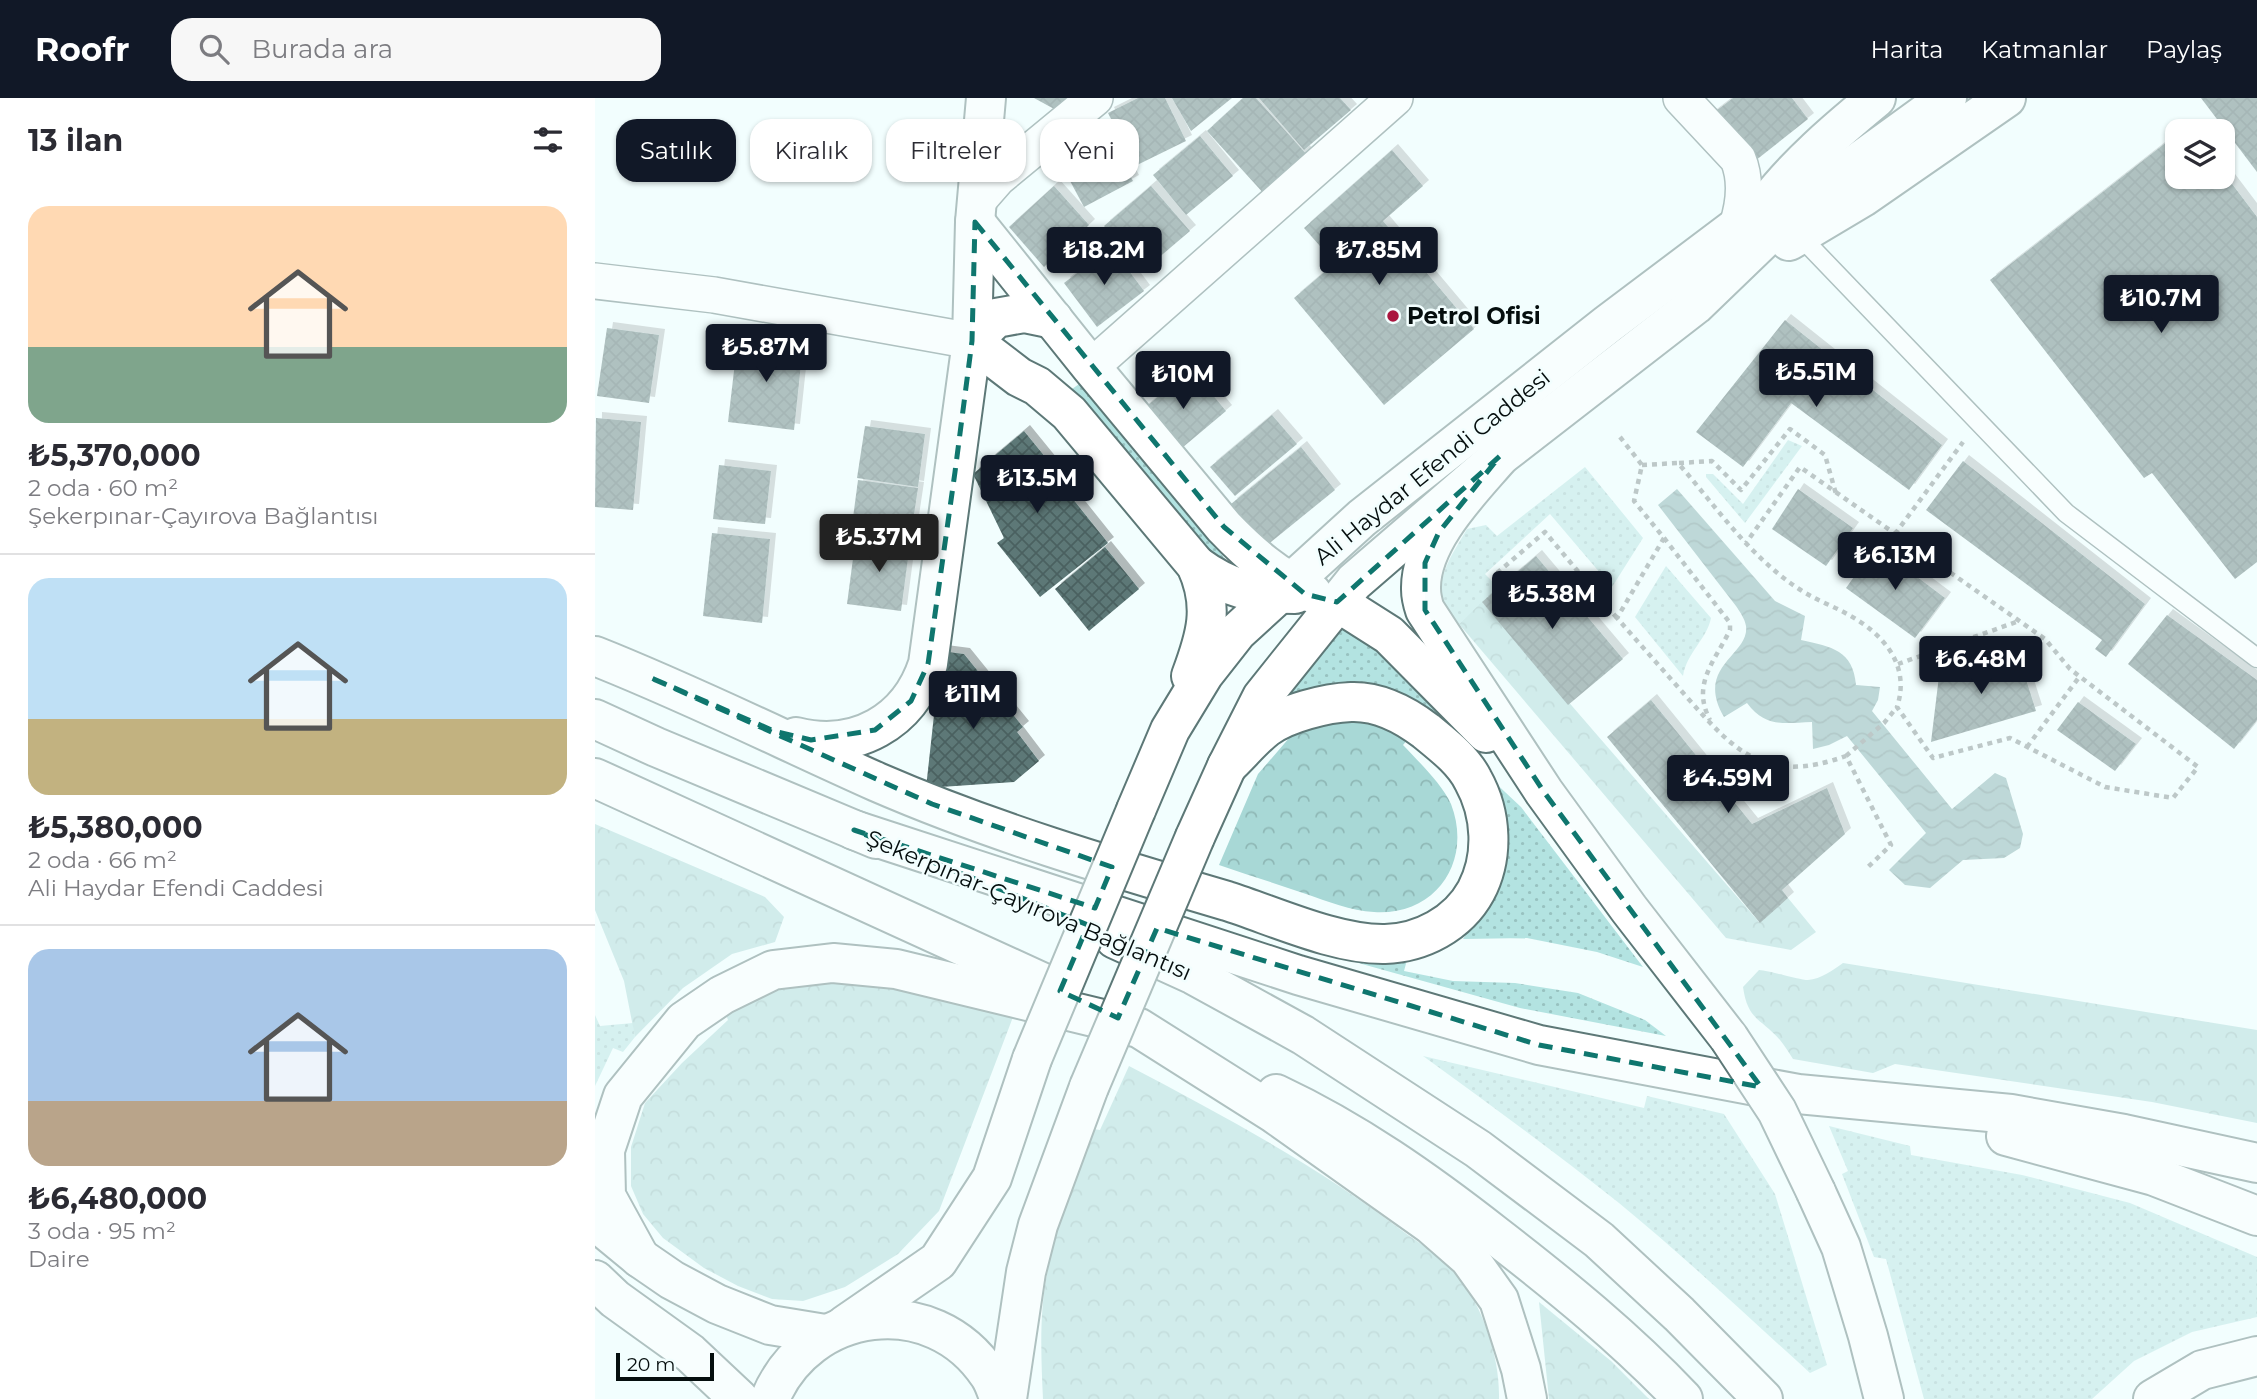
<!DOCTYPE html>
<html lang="tr">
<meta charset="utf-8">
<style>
:root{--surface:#fff;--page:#f7f7f7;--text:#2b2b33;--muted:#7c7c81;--line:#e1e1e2;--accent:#111827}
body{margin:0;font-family:Montserrat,sans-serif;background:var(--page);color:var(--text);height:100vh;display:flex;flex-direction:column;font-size:26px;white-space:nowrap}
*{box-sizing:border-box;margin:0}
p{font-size:23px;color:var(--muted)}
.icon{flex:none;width:38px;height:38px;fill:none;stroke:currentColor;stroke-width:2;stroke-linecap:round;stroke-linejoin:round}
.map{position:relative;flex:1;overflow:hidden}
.panel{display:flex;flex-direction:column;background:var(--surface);width:595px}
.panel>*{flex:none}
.top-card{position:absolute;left:21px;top:21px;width:665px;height:63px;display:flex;gap:14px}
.controls{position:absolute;left:1570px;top:21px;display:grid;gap:14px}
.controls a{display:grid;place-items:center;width:70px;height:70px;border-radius:14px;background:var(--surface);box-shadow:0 2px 5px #0004;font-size:35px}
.scale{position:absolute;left:21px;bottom:18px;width:98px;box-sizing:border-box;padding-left:7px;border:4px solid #050e0e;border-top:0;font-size:19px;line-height:24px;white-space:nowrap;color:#050e0e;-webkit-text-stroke:5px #f2fefe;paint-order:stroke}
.price{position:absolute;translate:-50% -60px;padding:0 16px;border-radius:7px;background:var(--accent);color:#fff;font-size:23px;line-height:46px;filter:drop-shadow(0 2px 4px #0008)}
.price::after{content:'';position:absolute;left:50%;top:42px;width:21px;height:16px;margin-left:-10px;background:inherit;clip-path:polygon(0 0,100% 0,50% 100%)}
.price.on{background:#222;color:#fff}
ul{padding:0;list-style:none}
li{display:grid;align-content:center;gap:14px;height:371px;padding:0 28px}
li+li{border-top:2px solid var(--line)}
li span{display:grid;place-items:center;height:217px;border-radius:21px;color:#555}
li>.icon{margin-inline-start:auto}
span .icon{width:126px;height:126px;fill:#fffc;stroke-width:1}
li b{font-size:30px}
h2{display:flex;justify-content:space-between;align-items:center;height:84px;padding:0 28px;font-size:30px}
.chip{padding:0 24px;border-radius:21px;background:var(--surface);box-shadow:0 2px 5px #0004;font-size:24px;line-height:63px}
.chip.on{background:var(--accent);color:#fff}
header{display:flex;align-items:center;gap:42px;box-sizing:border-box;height:98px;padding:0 35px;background:var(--accent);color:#fff}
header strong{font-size:33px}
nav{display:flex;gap:38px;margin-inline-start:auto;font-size:24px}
.search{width:490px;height:63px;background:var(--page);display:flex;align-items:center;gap:18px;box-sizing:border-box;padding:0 24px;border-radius:21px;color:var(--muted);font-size:26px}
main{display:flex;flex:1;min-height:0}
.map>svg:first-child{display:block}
.grass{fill:url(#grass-dots)}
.forest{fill:url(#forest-crowns)}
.water{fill:url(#water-waves)}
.building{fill:url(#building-cross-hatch);filter:url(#shadow)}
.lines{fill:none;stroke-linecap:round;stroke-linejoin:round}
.lane-casing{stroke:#5d7877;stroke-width:21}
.street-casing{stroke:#5d7877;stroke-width:38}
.secondary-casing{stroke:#5d7877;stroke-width:42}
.primary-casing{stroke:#5d7877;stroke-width:42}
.highway-casing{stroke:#5d7877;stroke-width:42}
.path{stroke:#7c8787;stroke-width:4.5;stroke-dasharray:5 5;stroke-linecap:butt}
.lane{stroke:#fff;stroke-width:18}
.street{stroke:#fff;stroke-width:35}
.secondary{stroke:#fff;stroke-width:38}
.primary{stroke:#fff;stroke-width:38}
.highway{stroke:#fff;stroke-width:38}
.primary-bridge-casing{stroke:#5d7877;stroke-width:42;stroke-linecap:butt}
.highway-bridge-casing{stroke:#5d7877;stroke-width:42;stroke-linecap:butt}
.primary-bridge{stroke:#fff;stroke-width:38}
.highway-bridge{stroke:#fff;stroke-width:38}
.marked{fill:none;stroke:#0f766e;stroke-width:5;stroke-dasharray:14 9;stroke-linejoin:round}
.poi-dot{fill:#aa153e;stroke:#f2fefe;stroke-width:2.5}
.labels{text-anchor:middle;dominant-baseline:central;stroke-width:5;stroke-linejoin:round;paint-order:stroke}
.poi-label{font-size:23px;font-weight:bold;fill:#050e0e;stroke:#f2fefe;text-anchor:start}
.street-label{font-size:23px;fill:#050e0e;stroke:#f2fefe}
</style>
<header>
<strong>Roofr</strong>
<div class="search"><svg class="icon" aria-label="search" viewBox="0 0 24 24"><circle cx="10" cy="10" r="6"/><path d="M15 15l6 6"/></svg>Burada ara</div>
<nav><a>Harita</a><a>Katmanlar</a><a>Paylaş</a></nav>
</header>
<main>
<section class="panel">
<h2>13 ilan<svg class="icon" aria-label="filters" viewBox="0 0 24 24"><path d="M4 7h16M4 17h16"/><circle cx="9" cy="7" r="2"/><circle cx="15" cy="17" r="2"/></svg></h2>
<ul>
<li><span style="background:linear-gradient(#ffd9b3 65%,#7fa58c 0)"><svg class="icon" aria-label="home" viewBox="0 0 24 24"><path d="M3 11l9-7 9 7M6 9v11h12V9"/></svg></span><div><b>₺5,370,000</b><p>2 oda · 60 m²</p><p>Şekerpınar-Çayırova Bağlantısı</p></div></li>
<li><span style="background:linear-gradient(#bfe0f5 65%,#c2b280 0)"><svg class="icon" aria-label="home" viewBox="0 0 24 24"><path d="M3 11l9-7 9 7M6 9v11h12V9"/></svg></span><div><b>₺5,380,000</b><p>2 oda · 66 m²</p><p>Ali Haydar Efendi Caddesi</p></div></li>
<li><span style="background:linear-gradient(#a9c7e8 70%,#b9a48a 0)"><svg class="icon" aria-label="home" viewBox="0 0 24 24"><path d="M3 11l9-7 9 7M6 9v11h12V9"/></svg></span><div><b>₺6,480,000</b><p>3 oda · 95 m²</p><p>Daire</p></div></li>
</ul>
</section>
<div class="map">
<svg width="1662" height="1301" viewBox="0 0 1662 1301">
<defs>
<pattern id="grass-dots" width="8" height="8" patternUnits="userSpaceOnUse" patternTransform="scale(1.75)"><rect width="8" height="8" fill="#b3e3e1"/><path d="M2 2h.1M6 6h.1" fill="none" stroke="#98c2c0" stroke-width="1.8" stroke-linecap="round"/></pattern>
<pattern id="forest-crowns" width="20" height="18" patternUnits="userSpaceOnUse" patternTransform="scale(1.75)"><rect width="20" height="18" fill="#a8d8d6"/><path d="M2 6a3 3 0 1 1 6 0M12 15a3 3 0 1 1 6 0" fill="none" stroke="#8fb8b6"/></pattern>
<pattern id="water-waves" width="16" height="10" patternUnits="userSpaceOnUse" patternTransform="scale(1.75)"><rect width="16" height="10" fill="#7eacab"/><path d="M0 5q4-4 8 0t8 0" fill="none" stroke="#658a8a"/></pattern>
<pattern id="building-cross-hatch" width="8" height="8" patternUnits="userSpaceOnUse" patternTransform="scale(1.75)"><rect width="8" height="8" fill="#5d7877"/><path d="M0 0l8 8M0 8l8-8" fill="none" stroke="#4b6160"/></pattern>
<filter id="shadow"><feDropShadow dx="6" dy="-6" stdDeviation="0" flood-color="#0004"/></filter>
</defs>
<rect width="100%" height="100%" fill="#f2fefe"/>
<g class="grass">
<polygon points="487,284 640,473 630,478 477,291"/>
<polygon points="1193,342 1207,348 1150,425 1111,379 1111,376 1118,376 1148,406"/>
<path d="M990,369L1048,440L1017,489L955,416L890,476L904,490L864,526C859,520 854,514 850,508C837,483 860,452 872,431L891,427L902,438Z"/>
<path d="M1071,468L1116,520C1112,541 1092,554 1088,578L1040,519Z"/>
<polygon points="748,527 795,561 839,606 861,635 691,601"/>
<polygon points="894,679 926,709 1048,869 1002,854 932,840 868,841 892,804"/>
<polygon points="749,861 812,862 809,873 858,883 920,885 983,895 1050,922 1071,938 925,910"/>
<polygon points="0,917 5,928 38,925 40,939 28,954 18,950 0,988"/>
<path d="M828,958L1049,1010L1052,998L1129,1016L1180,1096L1232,1267L1215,1275C1152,1218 1090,1159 1024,1105C960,1054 894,1006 828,958Z"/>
<polygon points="1234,1028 1315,1048 1316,1057 1427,1077 1535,1105 1662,1159 1662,1219 1597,1234 1539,1263 1497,1301 1329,1301 1291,1161 1279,1159 1247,1076 1253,1073"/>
</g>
<g class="forest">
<polygon points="887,504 1164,824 1193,800 1221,834 1196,852 1131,840 864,526"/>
<path d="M768,622L795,630L813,641L808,647C823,663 847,686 856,706C878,763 841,818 779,814C756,813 732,803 711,796C682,786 653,777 624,767L663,676L695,639L731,625Z"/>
<polygon points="0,726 170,799 189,819 180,844 137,856 88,890 40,939 29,883 0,812"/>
<path d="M1248,865L1662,932V1025L1557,1004L1300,966L1278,975L1198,961C1194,955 1190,948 1185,942C1166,920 1153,923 1148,889L1164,872C1176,873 1205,882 1213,882C1226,881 1238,872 1248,865Z"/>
<polygon points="261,883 338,896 418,919 344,1113 303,1156 250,1189 208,1203 177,1201 143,1188 109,1170 68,1140 48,1116 36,1088 36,1049 50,1005 87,965 133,922 130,914 181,888"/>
<path d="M534,968C631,1019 726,1070 813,1137C827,1147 853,1163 863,1176C888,1211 905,1258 904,1301H448C446,1258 444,1213 453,1171C462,1122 480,1077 498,1031L505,1032Z"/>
<polygon points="944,1204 1016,1263 1054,1301 954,1301"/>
</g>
<path class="water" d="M1082,391L1180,503L1210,518L1206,542C1237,549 1258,552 1261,587L1285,589L1283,602L1277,613L1357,711L1400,675L1411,680L1428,736L1425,750L1409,760L1368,762L1335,790L1310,787L1294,772L1331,735L1252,638L1234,647L1218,651L1217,624C1188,625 1171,630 1152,605L1129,619C1099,568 1155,557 1151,528C1150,521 1145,514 1141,508L1063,407Z"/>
<g class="building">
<polygon points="439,0 475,0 461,12"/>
<polygon points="543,0 570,0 591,43 540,68 513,15"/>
<polygon points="577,0 637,0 596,33"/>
<polygon points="648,0 661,0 713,58 670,97 612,33"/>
<polygon points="664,0 745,0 756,12 709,52"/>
<polygon points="1138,0 1197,0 1213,21 1151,70 1112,20"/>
<polygon points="1606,0 1662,0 1662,74"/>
<polygon points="509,29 538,83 489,109 460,55"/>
<polygon points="1582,36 1582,79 1628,79 1628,74 1662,119 1662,464 1640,481 1557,375 1549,380 1395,182"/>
<polygon points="605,38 638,78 591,117 558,77"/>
<polygon points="797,52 828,88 788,123 879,231 789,307 699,200 740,165 709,130"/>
<polygon points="459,88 494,127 449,169 414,129"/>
<polygon points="556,88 595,133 548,173 509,128"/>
<polygon points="516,149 549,193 502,229 469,185"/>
<polygon points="1190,222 1347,347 1314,392 1196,305 1148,369 1101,334"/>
<polygon points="12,230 64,237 54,305 2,298"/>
<polygon points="143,239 208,247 199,332 133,324"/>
<polygon points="596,271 631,313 581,355 546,313"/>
<polygon points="677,317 702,346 640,398 615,369"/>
<polygon points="1,320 46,324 38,412 0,409"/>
<polygon points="270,328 330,336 323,389 262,380"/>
<polygon points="429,333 473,387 469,390 513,445 445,499 402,445 409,440 378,376"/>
<polygon points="706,349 740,392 671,448 636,406"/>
<polygon points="1368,363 1550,506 1511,559 1500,551 1507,542 1331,412"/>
<polygon points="124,367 176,373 170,426 118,421"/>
<polygon points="263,382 323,390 315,443 256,435"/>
<polygon points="1203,391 1258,430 1231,468 1177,431"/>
<polygon points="117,435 175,441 167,525 108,518"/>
<polygon points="261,438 315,445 306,513 252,506"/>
<polygon points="1281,448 1350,500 1320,540 1251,490"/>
<polygon points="510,449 544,491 494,533 460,491"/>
<polygon points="941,458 1028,561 973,607 887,504"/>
<polygon points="1572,517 1662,582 1662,622 1639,651 1533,566"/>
<polygon points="346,553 369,556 428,629 422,634 444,663 419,684 331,690"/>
<polygon points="1422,553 1441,613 1336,644 1344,578"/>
<polygon points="1056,602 1157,726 1232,690 1250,736 1187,792 1193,800 1165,825 1012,639"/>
<polygon points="1483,604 1541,646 1520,673 1462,632"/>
</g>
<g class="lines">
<defs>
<polyline id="lane" points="1204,137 1471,415 1662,560"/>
<g id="street">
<path d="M1086,0L1143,61C1152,83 1149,106 1142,128"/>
<polyline points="382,104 403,80 500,0"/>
<polyline points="0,183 119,197 377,243"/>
<polyline points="496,269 800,0"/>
</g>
<g id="secondary">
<polyline points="377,243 380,124 391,0"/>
<polyline points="0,1123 45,1160 77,1182 122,1206 175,1227 230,1236"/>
<polyline points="0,1182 20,1201 95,1255 144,1301"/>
</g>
<g id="primary">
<path d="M1170,108C1201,67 1241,33 1281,0"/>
<path d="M380,124L496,269L629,429C655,456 682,480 717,495"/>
<polyline points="1194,143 1268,99 1411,0"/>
<path d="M458,221L429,215L401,220L377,243L424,279L442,288L474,315L601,467C620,508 611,538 596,578"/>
<path d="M601,467C635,492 658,496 700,496"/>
<polyline points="541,712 575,632 609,576 642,534 767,420 1013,226 1191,92"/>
<polyline points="600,739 632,668 667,599 759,484 905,358 1100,207 1180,130 1228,90 1352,0"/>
<polyline points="250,1227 343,1163 397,1080 437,961"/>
<path d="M175,1301C213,1209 337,1191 394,1277C399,1284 401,1293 405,1301"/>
<polyline points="412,1301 431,1174 443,1127 494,989"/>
</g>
<g id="highway">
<path d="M905,358C876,392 825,442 826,491C826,498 828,506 830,512L949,694L1034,811L1134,940"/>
<polyline points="742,504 794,537 891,635"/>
<path d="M0,558C96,596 188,642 282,684C395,733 513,768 632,803C679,818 741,847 790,846C826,845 863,826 881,793C899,759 897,716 878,682C868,662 848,647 831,633C810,617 783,603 756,604C731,605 691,615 671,630C657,641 645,656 632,668"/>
<polyline points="0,621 61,649 281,741"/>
<path d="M201,639C261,654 314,624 333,566L377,243"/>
<polyline points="0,680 466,893"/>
<polyline points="259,732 703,877 944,947 1203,996 1416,1016 1529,1036 1662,1065"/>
<polyline points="520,841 599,877 708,937 883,1051 1004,1142 1084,1216 1168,1301"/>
<path d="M681,996C760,1033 831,1083 900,1137C966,1188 1030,1240 1088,1301"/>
<polyline points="1411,1038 1559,1078 1662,1118"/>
<polyline points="1221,1094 1246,1149 1273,1238 1289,1301"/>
<polyline points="45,1160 11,1098 10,1052 28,998 89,923 127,897 178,872 238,865 301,871 544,930 680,1016 835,1126 874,1160 904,1202 926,1271 932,1301"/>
<polyline points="1558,1301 1607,1272 1662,1258"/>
</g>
</defs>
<use href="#lane" class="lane-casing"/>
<use href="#street" class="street-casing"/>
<use href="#secondary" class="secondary-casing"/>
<use href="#primary" class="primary-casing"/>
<use href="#highway" class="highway-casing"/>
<g class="path">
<path d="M1025,339L1047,367L1039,403L1069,440L1022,520C1044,545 1067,571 1090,597C1140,654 1170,687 1251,658L1296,747L1273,769"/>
<polyline points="1084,365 1117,363 1146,392 1195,331 1230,357 1241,396"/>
<path d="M1047,367L1083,365C1112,398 1139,436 1171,465C1184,477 1198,488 1214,497C1226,504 1240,509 1252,516C1288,535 1316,567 1302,609L1338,660L1415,640L1510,689L1578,700L1603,669L1475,571L1450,541L1205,369L1151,445"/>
<polyline points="1300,436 1368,344"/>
<path d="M1069,440L1135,525V532C1120,563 1096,586 1115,622"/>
<polyline points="902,475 950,434 1022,520"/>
<polyline points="1303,566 1424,523"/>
<polyline points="1432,649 1485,578"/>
<polyline points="1251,658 1289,625 1302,609"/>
</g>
<use href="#lane" class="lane"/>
<use href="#street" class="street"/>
<use href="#secondary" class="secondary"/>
<use href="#primary" class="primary"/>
<use href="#highway" class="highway"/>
<defs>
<g id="primary-bridge">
<polyline points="437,961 541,712"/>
<polyline points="494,989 600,739"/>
</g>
<polyline id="highway-bridge" points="1134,940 1182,1013 1221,1094"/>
</defs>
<use href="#primary-bridge" class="primary-bridge-casing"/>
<use href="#highway-bridge" class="highway-bridge-casing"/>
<use href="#primary-bridge" class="primary-bridge"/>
<use href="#highway-bridge" class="highway-bridge"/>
</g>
<path d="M0 0H1662V1301H0ZM380,124L629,429L710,496L742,504L905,358L844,434L830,465V512L949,694L1166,989L944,947L562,830L523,920L465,893L493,827L259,732L500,810L517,769L337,706L54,579L179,633L216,642L280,632L316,603L333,566L360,374L377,243Z" fill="#f2fefe" fill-opacity=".55" fill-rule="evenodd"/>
<path class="marked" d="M380,124L629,429L710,496L742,504L905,358L844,434L830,465V512L949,694L1166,989L944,947L562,830L523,920L465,893L493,827L259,732L500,810L517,769L337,706L54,579L179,633L216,642L280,632L316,603L333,566L360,374L377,243Z"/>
<circle class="poi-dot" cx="798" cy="218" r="7"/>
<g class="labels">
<g class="poi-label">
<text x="812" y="218">Petrol Ofisi</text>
</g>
<g class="street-label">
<text transform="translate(837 369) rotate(-39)">Ali Haydar Efendi Caddesi</text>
<text transform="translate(434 807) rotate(23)">Şekerpınar-Çayırova Bağlantısı</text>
</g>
</g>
</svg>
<div class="controls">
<a><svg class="icon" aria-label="layers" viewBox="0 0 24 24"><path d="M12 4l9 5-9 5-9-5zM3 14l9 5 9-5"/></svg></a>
</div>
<div class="scale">20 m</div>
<b class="price" style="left:509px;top:189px">₺18.2M</b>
<b class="price" style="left:784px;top:189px">₺7.85M</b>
<b class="price" style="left:1566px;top:237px">₺10.7M</b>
<b class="price" style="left:171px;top:286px">₺5.87M</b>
<b class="price" style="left:1221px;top:311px">₺5.51M</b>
<b class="price" style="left:588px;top:313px">₺10M</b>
<b class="price" style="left:442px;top:417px">₺13.5M</b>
<b class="price on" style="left:284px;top:476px">₺5.37M</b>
<b class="price" style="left:1300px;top:494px">₺6.13M</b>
<b class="price" style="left:957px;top:533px">₺5.38M</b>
<b class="price" style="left:1386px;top:598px">₺6.48M</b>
<b class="price" style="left:378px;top:633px">₺11M</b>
<b class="price" style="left:1133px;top:717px">₺4.59M</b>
<div class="top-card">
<a class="chip on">Satılık</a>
<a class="chip">Kiralık</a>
<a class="chip">Filtreler</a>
<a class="chip">Yeni</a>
</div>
</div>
</main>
